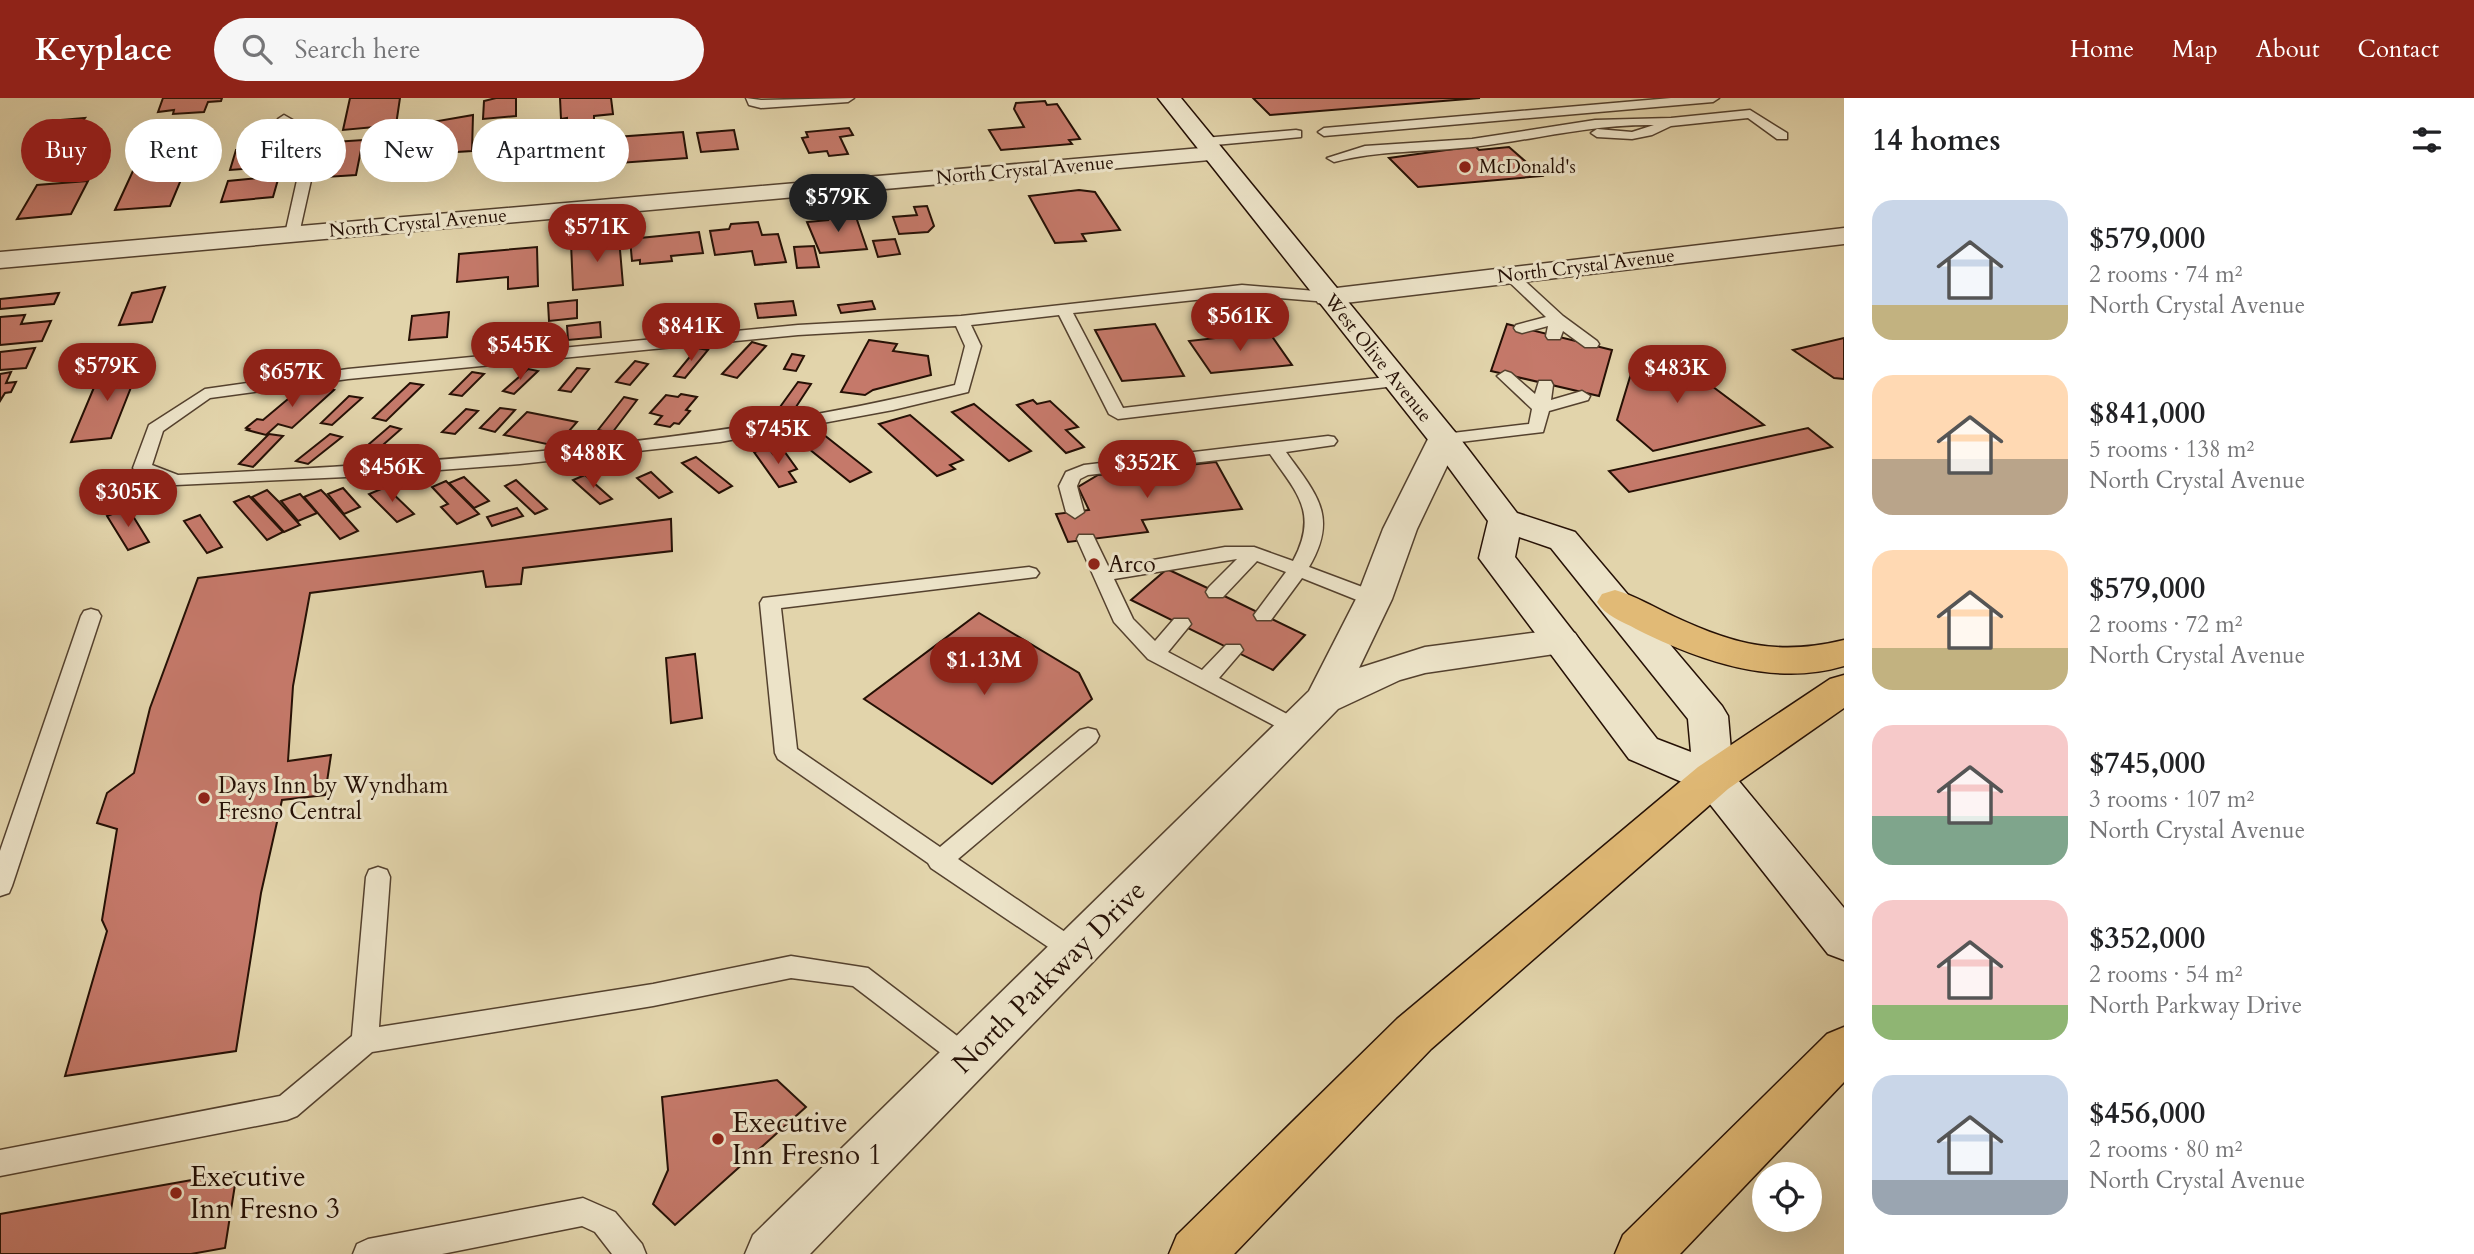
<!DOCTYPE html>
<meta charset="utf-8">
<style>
:root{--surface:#fff;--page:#f6f6f6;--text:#202124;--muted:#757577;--accent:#8f2418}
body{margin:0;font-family:Cardo,serif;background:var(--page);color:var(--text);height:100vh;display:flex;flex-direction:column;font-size:26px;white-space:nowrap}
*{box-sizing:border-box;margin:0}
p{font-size:23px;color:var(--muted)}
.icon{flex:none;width:38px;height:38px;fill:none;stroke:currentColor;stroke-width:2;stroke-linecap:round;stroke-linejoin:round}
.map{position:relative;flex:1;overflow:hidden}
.details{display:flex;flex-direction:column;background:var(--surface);width:630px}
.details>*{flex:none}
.top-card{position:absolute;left:21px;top:21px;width:665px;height:63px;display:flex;gap:14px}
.fabs{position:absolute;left:1752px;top:1064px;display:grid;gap:14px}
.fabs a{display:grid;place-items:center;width:70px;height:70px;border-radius:50%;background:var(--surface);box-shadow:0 7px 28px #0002;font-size:35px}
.price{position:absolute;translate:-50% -60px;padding:0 16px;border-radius:24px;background:var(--accent);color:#fff;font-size:23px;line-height:46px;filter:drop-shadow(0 2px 4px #0008)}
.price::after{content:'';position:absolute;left:50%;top:42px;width:21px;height:16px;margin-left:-10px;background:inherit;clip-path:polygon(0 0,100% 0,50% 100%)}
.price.on{background:#222;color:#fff}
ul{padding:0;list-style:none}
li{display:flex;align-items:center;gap:21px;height:175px;padding:0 28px}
li span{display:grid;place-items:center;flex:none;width:196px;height:140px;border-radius:21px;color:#555}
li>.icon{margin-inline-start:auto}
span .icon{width:84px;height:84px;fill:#fffc;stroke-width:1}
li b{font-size:30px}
h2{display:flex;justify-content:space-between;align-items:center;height:84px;padding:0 28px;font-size:30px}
.chip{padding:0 24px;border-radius:32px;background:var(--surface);box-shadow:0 7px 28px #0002;font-size:24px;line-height:63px}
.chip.on{background:var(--accent);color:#fff}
header{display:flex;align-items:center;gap:42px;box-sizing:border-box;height:98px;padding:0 35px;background:var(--accent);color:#fff}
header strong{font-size:33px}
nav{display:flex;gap:38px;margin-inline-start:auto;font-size:24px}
.search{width:490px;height:63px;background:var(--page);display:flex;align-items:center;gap:18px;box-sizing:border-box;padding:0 24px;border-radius:38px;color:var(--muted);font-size:26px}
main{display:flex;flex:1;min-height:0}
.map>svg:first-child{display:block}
.building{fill:#c5796a;stroke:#251005;stroke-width:2}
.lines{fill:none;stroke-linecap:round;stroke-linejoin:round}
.lane-casing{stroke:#54412e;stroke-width:3}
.street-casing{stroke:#54412e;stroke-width:3}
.secondary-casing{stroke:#251005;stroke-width:3}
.highway-casing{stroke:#251005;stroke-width:3}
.lane{fill:#ece3c8;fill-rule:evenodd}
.street{fill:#ece3c8;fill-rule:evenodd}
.secondary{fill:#ece3c8;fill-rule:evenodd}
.highway{fill:#e1ba76;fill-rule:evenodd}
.poi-dot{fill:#8f2418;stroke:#ece3c8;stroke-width:2.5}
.labels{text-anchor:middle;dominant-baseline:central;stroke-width:6;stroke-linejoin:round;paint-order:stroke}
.far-poi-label{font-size:19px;fill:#251005;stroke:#ece3c8;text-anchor:start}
.far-street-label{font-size:19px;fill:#251005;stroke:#ece3c8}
.poi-label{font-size:23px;fill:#251005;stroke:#ece3c8;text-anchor:start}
.near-street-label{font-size:28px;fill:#251005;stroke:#ece3c8}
.near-poi-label{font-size:28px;fill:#251005;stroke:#ece3c8;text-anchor:start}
</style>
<header>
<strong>Keyplace</strong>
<div class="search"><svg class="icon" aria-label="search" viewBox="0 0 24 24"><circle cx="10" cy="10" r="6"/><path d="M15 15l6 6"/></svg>Search here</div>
<nav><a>Home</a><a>Map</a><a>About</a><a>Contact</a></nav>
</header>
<main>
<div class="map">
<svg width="1844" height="1156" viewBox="0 0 1844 1156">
<rect width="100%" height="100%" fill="#e2d4ab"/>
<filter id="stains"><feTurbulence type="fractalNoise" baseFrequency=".00286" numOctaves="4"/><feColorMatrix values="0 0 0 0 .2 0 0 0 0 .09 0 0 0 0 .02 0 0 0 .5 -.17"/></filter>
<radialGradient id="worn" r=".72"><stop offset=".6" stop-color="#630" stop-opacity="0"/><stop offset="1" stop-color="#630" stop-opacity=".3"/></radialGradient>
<g class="building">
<polygon points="163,0 222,0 221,3 208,4 204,14 173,16 174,12 158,14"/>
<polygon points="350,0 400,0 396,27 343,32"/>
<polygon points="496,0 516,0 516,18 483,21 484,3"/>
<polygon points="560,0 611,0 613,16 594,18 594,23 567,25 567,20 561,21"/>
<polygon points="1253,0 1480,0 1270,17"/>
<polygon points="1045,3 1047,7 1057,6 1080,41 1069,42 1072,46 1001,52 989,32 1024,29 1014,11 1016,5"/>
<polygon points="473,17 472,53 441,55 442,48 430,49 432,24"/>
<polygon points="85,20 64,47 35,49 45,36 52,36 61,22"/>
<polygon points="849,30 853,37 840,39 848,56 829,58 827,53 809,55 802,40 808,39 806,34"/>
<polygon points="734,32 738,51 701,54 697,35"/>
<polygon points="683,34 687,60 619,65 616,39"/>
<polygon points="363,42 356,77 326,79 334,44"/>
<polygon points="1475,48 1479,52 1509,49 1542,78 1418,89 1389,60"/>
<polygon points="274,49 268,69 230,72 236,52"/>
<polygon points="181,59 173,78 183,77 170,108 115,112 138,62"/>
<polygon points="279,78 273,99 221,104 228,83"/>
<polygon points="88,83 71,116 17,121 37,87"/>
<polygon points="1079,92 1095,94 1120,132 1082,136 1086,143 1055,145 1029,98"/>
<polygon points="927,108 934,128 928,134 899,136 893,119 917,117 914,109"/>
<polygon points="855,116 867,151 820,155 807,124 828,122 827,118"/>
<polygon points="758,124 762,137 778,136 786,164 755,167 752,153 715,157 710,133 729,131 731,126"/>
<polygon points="699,134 703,155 671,158 672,163 640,166 640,162 632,163 630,141"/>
<polygon points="619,140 623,187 573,192 571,145"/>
<polygon points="895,141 900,156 878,159 873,143"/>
<polygon points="814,148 819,169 797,170 794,149"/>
<polygon points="537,149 538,188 508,191 508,179 457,184 459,156"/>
<polygon points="165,189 152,224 119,227 132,195"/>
<polygon points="59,195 54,206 0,211 0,201"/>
<polygon points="577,202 577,220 549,223 548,205"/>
<polygon points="793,203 796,217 758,220 755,206"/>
<polygon points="872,203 875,211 841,215 838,207"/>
<polygon points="449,214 447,239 409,242 412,218"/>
<polygon points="25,217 21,226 51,223 42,243 0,247 0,219"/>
<polygon points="600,224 601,239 568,242 567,228"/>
<polygon points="1155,226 1184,278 1122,283 1095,232"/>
<polygon points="1507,226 1612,252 1599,298 1491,273"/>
<polygon points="1269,234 1292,267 1211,275 1189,243"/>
<polygon points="1844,240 1844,281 1834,280 1793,252"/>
<polygon points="869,242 897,246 893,253 928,258 931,277 873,292 865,297 841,294"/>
<polygon points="752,244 766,248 737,280 722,276"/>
<polygon points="35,250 26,270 0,272 0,254"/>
<polygon points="697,250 708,252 685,280 674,278"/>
<polygon points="1665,253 1764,327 1653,353 1617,322 1636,259"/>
<polygon points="792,256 804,258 796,273 784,271"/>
<polygon points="143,259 111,340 71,344 95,287 110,286 120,261"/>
<polygon points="635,263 648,266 630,287 616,284"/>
<polygon points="577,270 589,271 571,294 559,292"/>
<polygon points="528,271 538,273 514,296 503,293"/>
<polygon points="11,274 6,285 16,284 11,294 5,295 0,303 0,276"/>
<polygon points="472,274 484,276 462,298 450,296"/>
<polygon points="798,284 811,286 794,312 780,309"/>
<polygon points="307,285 334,292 292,330 278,326 266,337 247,332 249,331 246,330 257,321 263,322"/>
<polygon points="410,285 423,287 386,323 373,320"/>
<polygon points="681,296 697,299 686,312 690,313 679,326 674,325 670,329 655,326 662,318 650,315 666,297 678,299"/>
<polygon points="349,298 362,300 332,327 321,325"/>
<polygon points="624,299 637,302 612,335 598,332"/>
<polygon points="1033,302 1037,306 1050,303 1078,329 1066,332 1084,349 1066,355 1017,307"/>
<polygon points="974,306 1031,353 1009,363 952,314"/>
<polygon points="500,310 515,312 495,334 480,330"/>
<polygon points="466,311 478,313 455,336 442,334"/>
<polygon points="527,314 577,324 556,348 504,337"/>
<polygon points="910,317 963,362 950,367 955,371 937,378 879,326"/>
<polygon points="390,328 401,331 366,362 354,359"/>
<polygon points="814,329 871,374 850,384 793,338"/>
<polygon points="1808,330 1832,349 1629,394 1609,373"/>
<polygon points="269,336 283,338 253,369 239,366"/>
<polygon points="330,336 342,339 308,366 296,363"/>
<polygon points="769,350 773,356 784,353 797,371 789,374 796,384 779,389 754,354"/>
<polygon points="696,359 732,388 719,395 682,365"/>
<polygon points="1216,364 1242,411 1142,422 1148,434 1068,444 1056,416 1089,412 1078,389 1098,377"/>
<polygon points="651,374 672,394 659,400 637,380"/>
<polygon points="585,377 612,401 600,406 573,382"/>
<polygon points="464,379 489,403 474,410 449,385"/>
<polygon points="516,382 547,411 535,416 505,388"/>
<polygon points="446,383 479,416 457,426 441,409 448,406 432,389"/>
<polygon points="386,389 414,416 397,424 369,396"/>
<polygon points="343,390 360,409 344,416 328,396"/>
<polygon points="267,392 280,405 300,427 284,434 252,399"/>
<polygon points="321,392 326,397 358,433 340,441 304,399"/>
<polygon points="300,396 317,415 298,423 281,403"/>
<polygon points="249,398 250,399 283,434 267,442 234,404"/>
<polygon points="128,410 149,444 128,452 107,418"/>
<polygon points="517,410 523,418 492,428 487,419"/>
<polygon points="200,417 222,449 207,455 184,423"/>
<polygon points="671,421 672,453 523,470 521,486 486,489 483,473 310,495 293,588 288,663 331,657 325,697 282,702 261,795 236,953 65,978 107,833 102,822 117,731 97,725 107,695 134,675 150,610 198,480"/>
<polygon points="1167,471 1216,494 1305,537 1273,572 1131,502"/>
<polygon points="979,515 1079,575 1092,601 992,686 864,601"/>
<polygon points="695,556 702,620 671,625 666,560"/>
<polygon points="777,982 806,1009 675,1127 653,1106 668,1072 662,999"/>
<polygon points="237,1074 225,1150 191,1156 0,1156 0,1116"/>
</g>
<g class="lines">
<defs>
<g id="lane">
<polygon points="746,0 761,2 854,0 848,4 761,10 749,7"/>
<polygon points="1671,0 1719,0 1713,4 1324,38 1318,34 1324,30"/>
<path d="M1750,12L1787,35V41H1777L1748,20L1671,28L1652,37L1632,41L1597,39L1591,35L1597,31L1632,34L1654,27C1592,26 1533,42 1473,49C1426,54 1380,52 1334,64L1327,60L1365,48L1472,41L1595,22L1671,20Z"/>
<polygon points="284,17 317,36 318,51 299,136 292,140 285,136 304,51 305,38 280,24 278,21"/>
<polygon points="1296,32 1301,33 1301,39 1204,48 1198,44 1204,40"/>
<polygon points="1511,174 1516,175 1563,218 1597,243 1599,246 1597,249 1585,249 1563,233 1560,241 1548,241 1546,238 1548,228 1522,235 1516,233 1514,230 1516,227 1546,219 1506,181 1504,178 1506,175"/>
<path d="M1242,187L1328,194L1336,199L1328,204L1242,197L1073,215L1123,310L1395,278L1403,283L1395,288L1118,321L1109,316L1059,217L971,227L981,248L968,294L893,312L720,344L520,366L346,379L176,387L136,374L133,370L149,327L205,291L348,271L798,227L961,218ZM956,228L965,248L955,287C700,349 438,364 178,377L152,367L163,333L210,300L348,281L798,237Z"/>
<polygon points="1505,273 1511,275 1535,296 1539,283 1551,283 1553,287 1551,302 1582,293 1590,298 1588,302 1549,313 1543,334 1444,346 1438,345 1435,341 1444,336 1529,326 1532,311 1497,278"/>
<path d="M1328,338L1334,339L1337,343L1334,347L1286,354C1316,396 1339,418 1309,469L1381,496L1384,501L1381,506H1367L1302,480L1271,522H1257L1254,517L1286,474L1257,463L1223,499H1209L1206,494L1209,489L1237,461L1114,481L1133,521L1155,543L1174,521H1188L1191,526L1168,554L1202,572L1226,547H1240L1243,552L1219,580L1304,625L1307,631L1304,637L1296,639L1148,561L1114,524L1077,441L1079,437H1093L1109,470L1225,449H1254L1293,463C1319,415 1297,395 1270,356L1088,377L1080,381L1077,388L1084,414L1075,420L1066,414L1059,388L1066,374L1084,367Z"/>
<polygon points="1029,469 1036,471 1039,475 1036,479 781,510 797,651 940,749 1080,632 1088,630 1096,632 1099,638 1096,644 958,761 1084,847 1088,854 1084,861 1075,864 1066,861 931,770 928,765 778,661 775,655 760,505 763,500"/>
<polygon points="91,511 98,513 101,518 12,788 9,795 0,798 0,753 81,518 84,513"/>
<polygon points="378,769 387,772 390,779 379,929 653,886 791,858 868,870 977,953 981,961 977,969 968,973 959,969 853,888 791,880 653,908 372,954 297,1018 287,1022 0,1078 0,1052 280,998 352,938 366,779 369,772"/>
<polygon points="583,1100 615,1114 642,1146 646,1156 612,1156 595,1134 582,1128 442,1156 353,1156 357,1146 368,1141"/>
</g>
<g id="street">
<polygon points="1213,49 1221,51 1225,56 1221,61 0,170 0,154"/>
<polygon points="1844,130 1844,146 1328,207 1318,205 1314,199 1318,193 1328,191"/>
<polygon points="1444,331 1455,334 1460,341 1417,431 1392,501 1359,570 1425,549 1562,531 1575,535 1581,544 1575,553 1425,575 1400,582 1338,611 810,1156 745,1156 753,1137 1309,593 1356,501 1383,431 1428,341 1433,334"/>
</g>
<path id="secondary" d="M1158,0H1181L1455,334L1517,415L1575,434L1722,608L1728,618L1733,676L1844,810V862L1828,856L1698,691L1629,661L1479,460L1488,423L1433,348ZM1519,439L1551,450L1688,621L1691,654L1657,641L1515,459Z"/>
<g id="highway">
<path d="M1615,492C1636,498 1655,510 1675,519C1735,547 1779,558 1844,542V568C1774,589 1700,563 1636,531C1622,523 1605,518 1597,504L1602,496Z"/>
<polygon points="1844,577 1844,610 1728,691 1431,951 1234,1156 1169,1156 1177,1137 1397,921 1698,669 1830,581"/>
<polygon points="1844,929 1844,984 1680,1156 1615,1156 1623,1137 1827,936"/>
</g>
</defs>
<use href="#lane" class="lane-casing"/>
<use href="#street" class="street-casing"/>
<use href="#secondary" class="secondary-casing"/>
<use href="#highway" class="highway-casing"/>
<use href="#lane" class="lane"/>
<use href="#street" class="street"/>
<use href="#secondary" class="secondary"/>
<use href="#highway" class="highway"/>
</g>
<g class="poi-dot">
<circle cx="1465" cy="69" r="7"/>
<circle cx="1094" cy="466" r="7"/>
<circle cx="204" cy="700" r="7"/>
<circle cx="718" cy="1041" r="7"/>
<circle cx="176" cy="1095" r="7"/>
</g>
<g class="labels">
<g class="far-poi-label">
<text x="1479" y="69">McDonald's</text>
</g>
<g class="far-street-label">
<text transform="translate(1025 72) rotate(-5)">North Crystal Avenue</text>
<text transform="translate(418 125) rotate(-5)">North Crystal Avenue</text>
<text transform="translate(1586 168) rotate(-7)">North Crystal Avenue</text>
<text transform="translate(1378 260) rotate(51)">West Olive Avenue</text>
</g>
<g class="poi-label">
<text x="1108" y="466">Arco</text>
<text x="218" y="687">Days Inn by Wyndham<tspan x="218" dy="26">Fresno Central</tspan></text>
</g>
<g class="near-street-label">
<text transform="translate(1049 879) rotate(-45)">North Parkway Drive</text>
</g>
<g class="near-poi-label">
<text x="732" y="1025">Executive<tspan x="732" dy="32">Inn Fresno 1</tspan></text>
<text x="190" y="1079">Executive<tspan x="190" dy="32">Inn Fresno 3</tspan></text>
</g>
</g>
<rect width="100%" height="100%" filter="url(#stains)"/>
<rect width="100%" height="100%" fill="url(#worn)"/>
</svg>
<div class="fabs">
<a><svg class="icon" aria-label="locate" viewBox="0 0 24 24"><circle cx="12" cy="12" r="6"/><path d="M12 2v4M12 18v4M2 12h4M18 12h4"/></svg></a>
</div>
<b class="price on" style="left:838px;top:136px">$579K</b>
<b class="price" style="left:597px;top:166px">$571K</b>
<b class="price" style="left:1240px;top:255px">$561K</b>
<b class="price" style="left:691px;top:265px">$841K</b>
<b class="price" style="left:520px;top:284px">$545K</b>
<b class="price" style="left:107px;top:305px">$579K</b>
<b class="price" style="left:1677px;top:307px">$483K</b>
<b class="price" style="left:292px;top:311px">$657K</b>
<b class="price" style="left:778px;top:368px">$745K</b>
<b class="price" style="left:593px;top:392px">$488K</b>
<b class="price" style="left:1147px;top:402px">$352K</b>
<b class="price" style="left:392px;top:406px">$456K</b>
<b class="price" style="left:128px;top:431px">$305K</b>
<b class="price" style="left:984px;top:599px">$1.13M</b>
<div class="top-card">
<a class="chip on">Buy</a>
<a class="chip">Rent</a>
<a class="chip">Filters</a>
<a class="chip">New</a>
<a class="chip">Apartment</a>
</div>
</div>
<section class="details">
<h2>14 homes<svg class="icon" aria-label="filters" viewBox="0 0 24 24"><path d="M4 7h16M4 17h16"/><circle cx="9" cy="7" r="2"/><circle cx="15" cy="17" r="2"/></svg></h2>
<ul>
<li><span style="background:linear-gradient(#c9d6e8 75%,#c2b280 0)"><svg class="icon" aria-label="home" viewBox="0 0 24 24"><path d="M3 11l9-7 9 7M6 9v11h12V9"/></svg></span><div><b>$579,000</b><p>2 rooms · 74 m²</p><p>North Crystal Avenue</p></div></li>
<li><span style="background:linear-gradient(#ffd9b3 60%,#b9a48a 0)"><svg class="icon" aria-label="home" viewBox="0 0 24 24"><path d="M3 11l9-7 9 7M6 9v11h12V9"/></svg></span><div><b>$841,000</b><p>5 rooms · 138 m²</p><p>North Crystal Avenue</p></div></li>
<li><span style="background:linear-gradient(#ffd9b3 70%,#c2b280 0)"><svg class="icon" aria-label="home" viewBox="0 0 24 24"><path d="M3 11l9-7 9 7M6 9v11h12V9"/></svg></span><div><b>$579,000</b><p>2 rooms · 72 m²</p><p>North Crystal Avenue</p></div></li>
<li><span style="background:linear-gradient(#f6c9c9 65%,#7fa58c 0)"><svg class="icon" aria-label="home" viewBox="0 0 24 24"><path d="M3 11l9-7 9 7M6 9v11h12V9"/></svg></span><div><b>$745,000</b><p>3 rooms · 107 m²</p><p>North Crystal Avenue</p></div></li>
<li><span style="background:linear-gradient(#f6c9c9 75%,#8fb573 0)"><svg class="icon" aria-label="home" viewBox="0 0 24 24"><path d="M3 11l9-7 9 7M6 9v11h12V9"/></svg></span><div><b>$352,000</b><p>2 rooms · 54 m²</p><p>North Parkway Drive</p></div></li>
<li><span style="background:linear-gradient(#c9d6e8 75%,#9aa5b1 0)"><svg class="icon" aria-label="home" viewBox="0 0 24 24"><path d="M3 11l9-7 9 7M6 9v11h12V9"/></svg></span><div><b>$456,000</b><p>2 rooms · 80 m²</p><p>North Crystal Avenue</p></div></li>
</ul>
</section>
</main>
